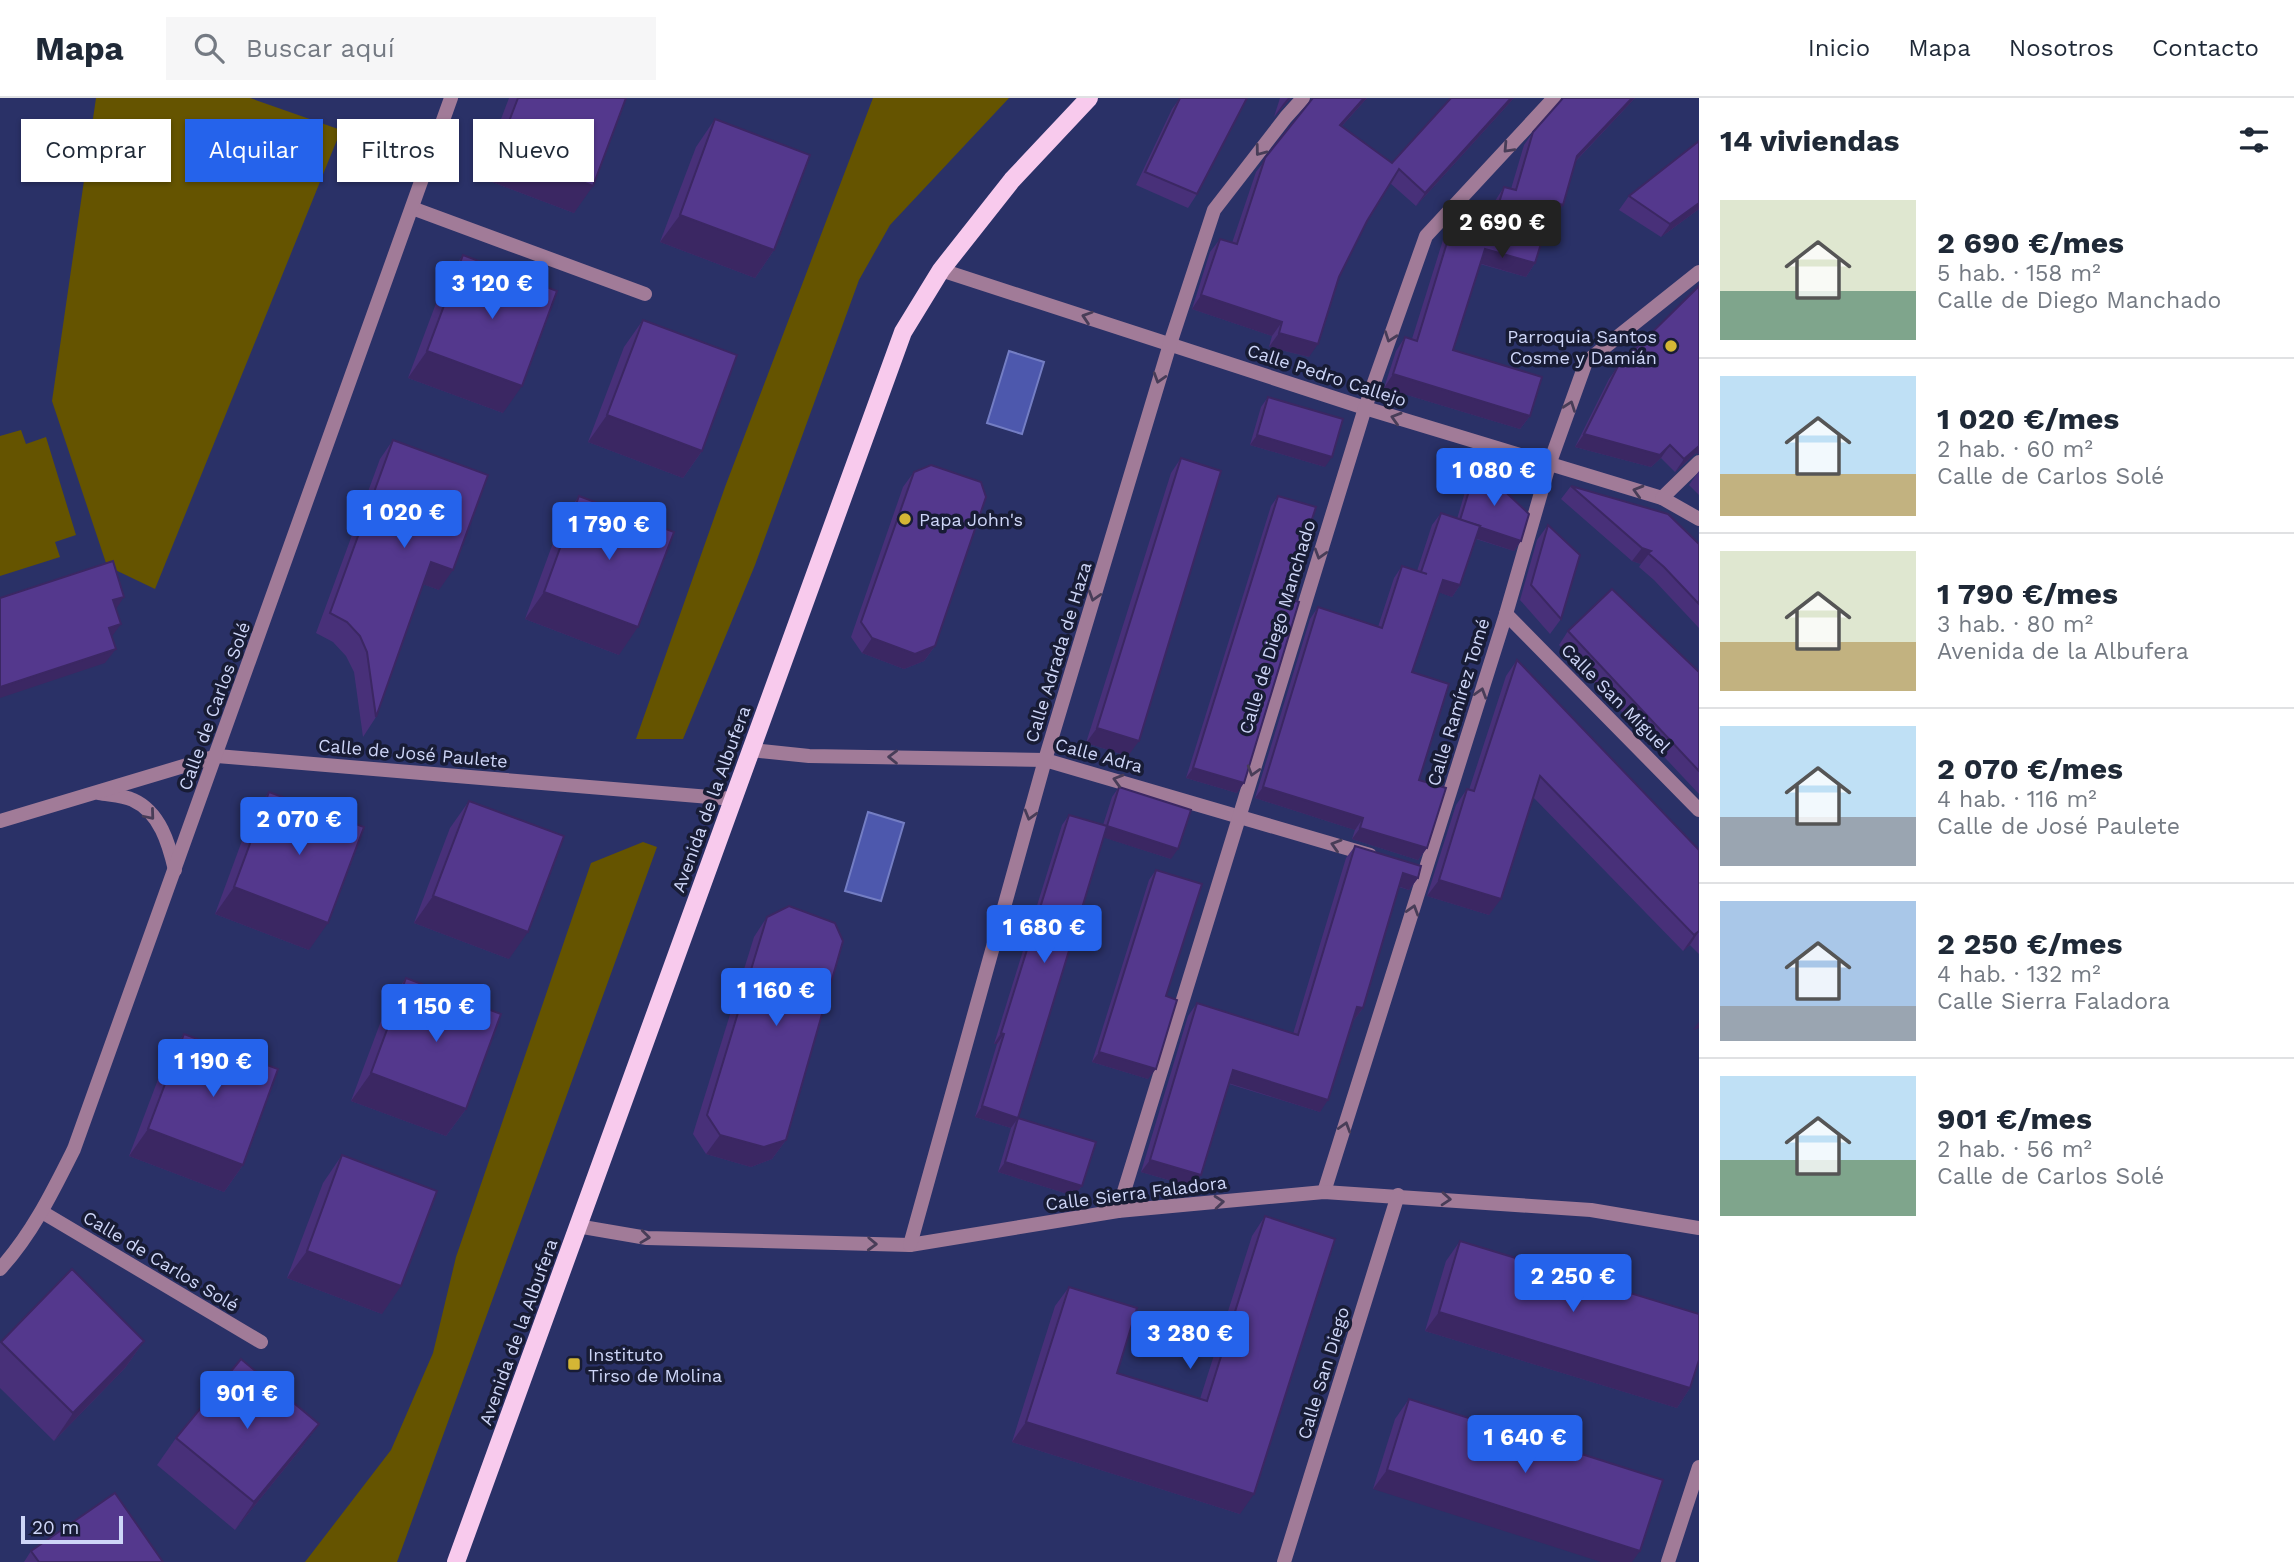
<!DOCTYPE html>
<html lang="es">
<meta charset="utf-8">
<style>
:root{--surface:#fff;--page:#f6f6f7;--text:#1f2937;--muted:#747a83;--line:#e0e1e3;--accent:#2563eb}
body{margin:0;font-family:"Work Sans",sans-serif;background:var(--page);color:var(--text);height:100vh;display:flex;flex-direction:column;font-size:26px;white-space:nowrap}
*{box-sizing:border-box;margin:0}
p{font-size:23px;color:var(--muted)}
.icon{flex:none;width:38px;height:38px;fill:none;stroke:currentColor;stroke-width:2;stroke-linecap:round;stroke-linejoin:round}
.map{position:relative;flex:1;overflow:hidden}
.drawer{display:flex;flex-direction:column;background:var(--surface);width:595px}
.drawer>*{flex:none}
.guide{position:absolute;left:21px;top:21px;width:665px;height:63px;display:flex;gap:14px}
.scale{position:absolute;left:21px;bottom:18px;width:102px;box-sizing:border-box;padding-left:7px;border:4px solid #ced6f8;border-top:0;font-size:19px;line-height:24px;white-space:nowrap;color:#ced6f8;-webkit-text-stroke:5px #181c35;paint-order:stroke}
.price{position:absolute;translate:-50% -60px;padding:0 16px;border-radius:7px;background:var(--accent);color:#fff;font-size:23px;line-height:46px;filter:drop-shadow(0 2px 4px #0008)}
.price::after{content:'';position:absolute;left:50%;top:42px;width:21px;height:16px;margin-left:-10px;background:inherit;clip-path:polygon(0 0,100% 0,50% 100%)}
.price.selected{background:#222;color:#fff}
ul{padding:0;list-style:none}
li{display:flex;align-items:center;gap:21px;height:175px;padding:0 21px}
li+li{border-top:2px solid var(--line)}
li span{display:grid;place-items:center;flex:none;width:196px;height:140px;border-radius:0px;color:#555}
li>.icon{margin-inline-start:auto}
span .icon{width:84px;height:84px;fill:#fffc;stroke-width:1}
li b{font-size:30px}
h2{display:flex;justify-content:space-between;align-items:center;height:84px;padding:0 21px;font-size:30px}
.tag{padding:0 24px;border-radius:0px;background:var(--surface);box-shadow:0 2px 5px #0004;font-size:24px;line-height:63px}
.tag.selected{background:var(--accent);color:#fff}
header{display:flex;align-items:center;gap:42px;box-sizing:border-box;height:98px;padding:0 35px;background:var(--surface);border-bottom:2px solid var(--line)}
header strong{font-size:33px}
nav{display:flex;gap:38px;margin-inline-start:auto;font-size:24px}
.search{width:490px;height:63px;background:var(--page);display:flex;align-items:center;gap:18px;box-sizing:border-box;padding:0 24px;border-radius:0px;color:var(--muted);font-size:26px}
main{display:flex;flex:1;min-height:0}
.map>svg:first-child{display:block}
.green{fill:#655400}
.water{fill:#4d58ad;stroke:#747ec4;stroke-width:2}
.lines{fill:none;stroke-linecap:round;stroke-linejoin:round}
.street{stroke:#a17b98;stroke-width:14}
.primary{stroke:#f8caed;stroke-width:18}
.wall{fill:#483079}
.shaded-wall{fill:#3b2763}
.building{fill:#54388d;stroke:#3b2763;stroke-width:2}
.oneway{stroke:#483d58}
.poi-dot{fill:#d4b635;stroke:#181c35;stroke-width:2.5}
.labels{text-anchor:middle;dominant-baseline:central;stroke-width:7;stroke-linejoin:round;paint-order:stroke}
.poi-label{font-size:18px;fill:#ced6f8;stroke:#181c35;text-anchor:start}
.street-label{font-size:18px;fill:#ced6f8;stroke:#181c35}
</style>
<header>
<strong>Mapa</strong>
<div class="search"><svg class="icon" aria-label="search" viewBox="0 0 24 24"><circle cx="10" cy="10" r="6"/><path d="M15 15l6 6"/></svg>Buscar aquí</div>
<nav><a>Inicio</a><a>Mapa</a><a>Nosotros</a><a>Contacto</a></nav>
</header>
<main>
<div class="map">
<svg width="1699" height="1464" viewBox="0 0 1699 1464">
<rect width="100%" height="100%" fill="#2a3167"/>
<g class="green">
<polygon points="96,0 250,0 341,32 155,491 107,468 52,303"/>
<polygon points="873,0 1009,0 890,127 859,182 755,467 683,641 636,641 725,389"/>
<polygon points="21,332 26,346 46,339 76,437 55,444 60,459 0,478 0,338"/>
<polygon points="643,744 657,749 397,1464 305,1464 391,1352 433,1255 456,1159 591,765"/>
</g>
<g class="water">
<polygon points="1009,253 1044,264 1022,336 987,325"/>
<polygon points="868,714 904,725 881,803 845,793"/>
</g>
<g class="lines">
<g class="street">
<polyline points="412,110 645,196"/>
<polyline points="941,172 1365,310 1662,400 1699,421"/>
<polyline points="1662,400 1699,364"/>
<polyline points="1506,516 1699,712"/>
<polyline points="751,652 809,658 1045,662 1370,757"/>
<path d="M99,695C110,697 123,697 133,702C160,714 169,746 175,772"/>
<polyline points="0,723 217,658 734,701"/>
<polyline points="1324,1094 1506,516 1549,367 1586,264 1699,174"/>
<polyline points="1118,1113 1365,310 1426,138 1554,0"/>
<polyline points="42,1114 261,1244"/>
<polyline points="577,1128 647,1140 910,1147 1118,1113 1324,1094 1591,1112 1699,1130"/>
<polyline points="910,1147 1045,662 1170,246 1214,112 1286,19 1303,0"/>
<path d="M0,1171C32,1136 53,1093 74,1051L451,0"/>
<polyline points="1284,1464 1398,1097"/>
<polyline points="1668,1464 1699,1369"/>
</g>
<polyline class="primary" points="456,1464 903,234 941,172 1012,82 1089,0"/>
</g>
<g class="wall">
<polygon points="509,0 626,0 574,115 479,79"/>
<polygon points="1180,0 1197,96 1188,110 1136,87 1172,11"/>
<polygon points="1280,0 1291,0 1274,19"/>
<polygon points="1311,0 1367,0 1342,28 1392,65 1514,0 1416,108 1390,85 1367,123 1339,179 1309,259 1269,249 1272,238 1192,211 1210,154 1220,141 1232,145 1256,74 1312,2"/>
<polygon points="1563,0 1635,0 1576,63 1563,107 1554,120 1549,119 1535,165 1526,179 1480,166 1453,252 1530,318 1520,331 1384,290 1396,253 1405,239 1412,241 1443,142 1452,128 1483,137 1495,103 1504,89 1511,91 1524,47 1533,34"/>
<polygon points="715,21 774,152 755,180 660,144 696,49"/>
<polygon points="1699,43 1699,111 1661,139 1619,112 1629,98"/>
<polygon points="463,157 503,315 408,280 444,184"/>
<polygon points="1699,188 1699,356 1696,355 1675,374 1661,360 1651,369 1575,349 1609,281 1618,268"/>
<polygon points="643,222 702,353 683,380 588,344 624,249"/>
<polygon points="1268,299 1325,369 1250,347 1261,309"/>
<polygon points="393,342 439,492 423,486 376,619 363,639 354,574 346,558 333,544 316,535 380,361"/>
<polygon points="1181,360 1128,658 1086,645 1171,375"/>
<polygon points="1477,367 1521,443 1514,453 1476,441 1460,487 1452,499 1439,494 1412,574 1419,682 1427,750 1418,762 1352,741 1355,732 1255,700 1310,521 1318,509 1378,529 1394,480 1402,468 1417,473 1432,427 1441,415 1457,421 1470,377"/>
<polygon points="1699,373 1699,397 1689,387"/>
<polygon points="914,374 935,548 924,563 904,571 862,555 851,539 903,389"/>
<polygon points="1571,388 1699,446 1699,530 1654,482 1639,469 1641,466 1632,463 1561,401"/>
<polygon points="579,398 619,557 525,521 560,426"/>
<polygon points="1278,398 1237,695 1186,680 1271,408"/>
<polygon points="1548,427 1561,521 1550,536 1520,502 1537,442"/>
<polygon points="1568,533 1699,574 1699,696 1559,547"/>
<polygon points="1517,562 1699,752 1699,856 1690,847 1683,853 1533,699 1489,817 1427,798 1456,707 1467,691 1469,692 1506,578"/>
<polygon points="1119,689 1171,761 1103,739 1018,1020 1082,1088 1074,1098 998,1074 1011,1030 975,1019 997,946 994,946 1062,727 1069,717 1103,727 1112,699"/>
<polygon points="269,694 309,852 215,816 250,721"/>
<polygon points="469,703 509,861 414,825 450,730"/>
<polygon points="1355,748 1418,780 1409,792 1399,789 1363,910 1354,922 1353,922 1320,1014 1229,986 1201,1077 1193,1089 1141,1074 1188,918 1197,905 1293,936 1346,760"/>
<polygon points="1156,772 1166,898 1148,981 1092,964 1149,782"/>
<polygon points="767,819 786,1042 772,1061 751,1069 706,1056 693,1036 754,839"/>
<polygon points="406,880 466,1011 446,1038 351,1003 387,907"/>
<polygon points="184,936 243,1067 224,1094 129,1058 165,963"/>
<polygon points="342,1057 382,1216 287,1180 323,1085"/>
<polygon points="1265,1118 1240,1416 1012,1344 1055,1208 1069,1189 1117,1275 1200,1301 1252,1138"/>
<polygon points="1460,1143 1690,1290 1677,1310 1425,1233 1446,1163"/>
<polygon points="72,1171 144,1243 125,1270 54,1343 0,1290 0,1245"/>
<polygon points="1409,1301 1663,1382 1373,1391 1395,1321"/>
<polygon points="319,1326 299,1353 235,1432 157,1367 176,1340"/>
<polygon points="31,1453 163,1464 24,1464"/>
</g>
<g class="shaded-wall">
<polygon points="1288,0 1291,0 1274,19 1283,6"/>
<polygon points="1364,0 1367,0 1331,40 1340,27"/>
<polygon points="1511,0 1514,0 1416,108 1425,95"/>
<polygon points="1632,0 1635,0 1568,71 1577,58"/>
<polygon points="498,52 593,88 574,115 479,79"/>
<polygon points="1554,104 1563,107 1554,120 1544,118"/>
<polygon points="1699,105 1699,111 1661,139 1670,126"/>
<polygon points="680,117 774,152 755,180 660,144"/>
<polygon points="1485,151 1535,165 1526,179 1475,164"/>
<polygon points="1201,197 1282,224 1272,238 1192,211"/>
<polygon points="1279,235 1318,246 1309,259 1269,249"/>
<polygon points="427,253 522,288 503,315 408,280"/>
<polygon points="1393,276 1530,318 1520,331 1384,290"/>
<polygon points="607,317 702,353 683,380 588,344"/>
<polygon points="1584,336 1670,347 1661,360 1651,369 1575,349"/>
<polygon points="1257,337 1332,359 1325,369 1250,347"/>
<polygon points="1699,348 1699,356 1696,355 1675,374 1684,361"/>
<polygon points="1460,423 1521,443 1514,453 1453,433"/>
<polygon points="1642,450 1651,453 1641,466 1632,463"/>
<polygon points="431,464 453,472 439,492 417,484"/>
<polygon points="1443,482 1460,487 1452,499 1435,493"/>
<polygon points="544,494 638,529 619,557 525,521"/>
<polygon points="124,499 114,514 113,502"/>
<polygon points="121,526 110,541 109,530"/>
<polygon points="872,540 935,548 924,563 904,571 862,555"/>
<polygon points="116,551 105,565 0,600 0,589"/>
<polygon points="1097,630 1139,643 1128,658 1086,645"/>
<polygon points="1193,670 1244,685 1237,695 1186,680"/>
<polygon points="1263,689 1363,720 1355,732 1255,700"/>
<polygon points="1107,728 1178,751 1171,761 1099,738"/>
<polygon points="1360,730 1427,750 1418,762 1352,741"/>
<polygon points="1403,775 1418,780 1409,792 1395,787"/>
<polygon points="1439,782 1501,801 1489,817 1427,798"/>
<polygon points="234,789 328,825 309,852 215,816"/>
<polygon points="433,798 528,834 509,861 414,825"/>
<polygon points="1699,833 1690,847 1683,853 1694,837"/>
<polygon points="1357,909 1363,910 1354,922 1349,921"/>
<polygon points="1699,924 1699,930 1693,932"/>
<polygon points="1001,935 1004,936 997,946 994,946"/>
<polygon points="1099,954 1156,971 1148,981 1092,964"/>
<polygon points="1233,972 1328,1002 1320,1014 1225,984"/>
<polygon points="371,975 466,1011 446,1038 351,1003"/>
<polygon points="982,1008 1018,1020 1011,1030 975,1019"/>
<polygon points="148,1031 243,1067 224,1094 129,1058"/>
<polygon points="720,1037 786,1042 772,1061 751,1069 706,1056"/>
<polygon points="1150,1062 1201,1077 1193,1089 1141,1074"/>
<polygon points="1005,1064 1082,1088 1074,1098 998,1074"/>
<polygon points="307,1153 401,1188 382,1216 287,1180"/>
<polygon points="1439,1214 1690,1290 1677,1310 1425,1233"/>
<polygon points="144,1243 125,1270 54,1343 73,1315"/>
<polygon points="1026,1324 1254,1396 1240,1416 1012,1344"/>
<polygon points="319,1326 299,1353 235,1432 254,1404"/>
<polygon points="1387,1372 1640,1453 1632,1464 1601,1464 1373,1391"/>
</g>
<g class="building">
<polygon points="518,0 626,0 593,88 498,52"/>
<polygon points="1180,0 1247,0 1197,96 1145,74"/>
<polygon points="1313,0 1364,0 1340,27 1392,65 1451,0 1511,0 1425,95 1399,71 1367,123 1339,179 1318,246 1279,235 1282,224 1201,197 1220,141 1237,146 1265,60"/>
<polygon points="1563,0 1632,0 1577,58 1563,107 1554,104 1535,165 1485,151 1453,252 1542,279 1530,318 1393,276 1405,239 1417,243 1452,128 1488,139 1504,89 1516,92 1533,34"/>
<polygon points="715,21 810,57 774,152 680,117"/>
<polygon points="1699,43 1699,105 1670,126 1629,98"/>
<polygon points="463,157 557,193 522,288 427,253"/>
<polygon points="1699,188 1699,348 1684,361 1670,347 1660,357 1584,336 1618,268"/>
<polygon points="643,222 737,257 702,353 607,317"/>
<polygon points="1268,299 1343,321 1332,359 1257,337"/>
<polygon points="393,342 488,377 453,472 431,464 376,619 367,554 360,538 347,524 330,515"/>
<polygon points="1181,360 1221,373 1139,643 1097,630"/>
<polygon points="931,367 981,384 986,399 935,548 915,556 872,540 861,524 914,374"/>
<polygon points="1477,367 1529,416 1521,443 1479,429 1480,428 1460,422"/>
<polygon points="1571,388 1668,416 1699,446 1699,506 1664,469 1648,455 1651,453 1642,450"/>
<polygon points="579,398 674,434 638,529 544,494"/>
<polygon points="1278,398 1316,409 1286,500 1299,504 1244,685 1193,670"/>
<polygon points="1441,415 1480,428 1460,487 1443,482 1412,574 1449,586 1419,682 1446,690 1427,750 1360,730 1363,720 1263,689 1318,509 1382,530 1402,468 1427,476 1421,474"/>
<polygon points="1548,427 1580,457 1561,521 1531,487"/>
<polygon points="113,463 124,499 113,502 121,526 109,530 116,551 0,589 0,500"/>
<polygon points="1612,491 1699,574 1699,673 1568,533"/>
<polygon points="1517,562 1699,752 1699,833 1694,837 1540,678 1501,801 1439,782 1467,691 1474,693"/>
<polygon points="1119,689 1191,712 1178,751 1107,728"/>
<polygon points="269,694 364,729 328,825 234,789"/>
<polygon points="469,703 564,738 528,834 433,798"/>
<polygon points="1069,717 1107,728 1018,1020 982,1008 1004,936 1001,935"/>
<polygon points="1355,748 1421,768 1418,780 1403,775 1363,910 1357,909 1328,1002 1233,972 1201,1077 1150,1062 1197,905 1298,937"/>
<polygon points="1156,772 1202,786 1166,898 1177,902 1156,971 1099,954"/>
<polygon points="789,808 835,825 843,843 786,1042 764,1049 720,1037 707,1017 767,819"/>
<polygon points="406,880 501,916 466,1011 371,975"/>
<polygon points="184,936 278,971 243,1067 148,1031"/>
<polygon points="1018,1020 1096,1044 1082,1088 1005,1064"/>
<polygon points="342,1057 437,1093 401,1188 307,1153"/>
<polygon points="1265,1118 1335,1141 1254,1396 1026,1324 1069,1189 1137,1210 1117,1275 1207,1303"/>
<polygon points="1460,1143 1699,1216 1699,1262 1690,1290 1439,1214"/>
<polygon points="72,1171 144,1243 73,1315 1,1244"/>
<polygon points="241,1261 319,1326 254,1404 176,1340"/>
<polygon points="1409,1301 1663,1382 1640,1453 1387,1372"/>
<polygon points="115,1395 163,1464 39,1464 31,1453"/>
</g>
<defs><path id="oneway-chevron" d="M-2-3.5L2.5 0L-2 3.5" fill="none" stroke-width="1.6" stroke-linecap="round" stroke-linejoin="round" transform="scale(1.75)"/></defs>
<g class="oneway">
<use href="#oneway-chevron" transform="translate(1508 50) rotate(133)"/>
<use href="#oneway-chevron" transform="translate(1260 53) rotate(127)"/>
<use href="#oneway-chevron" transform="translate(1087 219) rotate(-162)"/>
<use href="#oneway-chevron" transform="translate(1390 239) rotate(110)"/>
<use href="#oneway-chevron" transform="translate(1159 280) rotate(107)"/>
<use href="#oneway-chevron" transform="translate(1570 308) rotate(-70)"/>
<use href="#oneway-chevron" transform="translate(1396 320) rotate(-163)"/>
<use href="#oneway-chevron" transform="translate(1638 393) rotate(-164)"/>
<use href="#oneway-chevron" transform="translate(1320 456) rotate(107)"/>
<use href="#oneway-chevron" transform="translate(1094 498) rotate(107)"/>
<use href="#oneway-chevron" transform="translate(1481 595) rotate(-73)"/>
<use href="#oneway-chevron" transform="translate(893 659) rotate(-179)"/>
<use href="#oneway-chevron" transform="translate(1253 673) rotate(107)"/>
<use href="#oneway-chevron" transform="translate(1118 682) rotate(-164)"/>
<use href="#oneway-chevron" transform="translate(150 717) rotate(50)"/>
<use href="#oneway-chevron" transform="translate(1030 717) rotate(106)"/>
<use href="#oneway-chevron" transform="translate(1336 747) rotate(-163)"/>
<use href="#oneway-chevron" transform="translate(1413 812) rotate(-73)"/>
<use href="#oneway-chevron" transform="translate(1345 1029) rotate(-73)"/>
<use href="#oneway-chevron" transform="translate(1446 1101) rotate(4)"/>
<use href="#oneway-chevron" transform="translate(1219 1104) rotate(-5)"/>
<use href="#oneway-chevron" transform="translate(645 1139) rotate(7)"/>
<use href="#oneway-chevron" transform="translate(872 1146) rotate(2)"/>
</g>
<g class="poi-dot">
<circle cx="1671" cy="248" r="7"/>
<circle cx="905" cy="421" r="7"/>
<rect x="567" y="1259" width="14" height="14" rx="3.5"/>
</g>
<g class="labels">
<g class="poi-label">
<text x="1657" y="238" text-anchor="end">Parroquia Santos<tspan x="1657" dy="21">Cosme y Damián</tspan></text>
<text x="919" y="421">Papa John's</text>
<text x="588" y="1256">Instituto<tspan x="588" dy="21">Tirso de Molina</tspan></text>
</g>
<g class="street-label">
<text transform="translate(1327 277) rotate(18)">Calle Pedro Callejo</text>
<text transform="translate(1277 529) rotate(-73)">Calle de Diego Manchado</text>
<text transform="translate(1058 554) rotate(-73)">Calle Adrada de Haza</text>
<text transform="translate(1616 600) rotate(45)">Calle San Miguel</text>
<text transform="translate(1458 604) rotate(-73)">Calle Ramírez Tomé</text>
<text transform="translate(214 608) rotate(-70)">Calle de Carlos Solé</text>
<text transform="translate(413 655) rotate(5)">Calle de José Paulete</text>
<text transform="translate(1099 657) rotate(15)">Calle Adra</text>
<text transform="translate(711 701) rotate(-70)">Avenida de la Albufera</text>
<text transform="translate(1136 1095) rotate(-7)">Calle Sierra Faladora</text>
<text transform="translate(161 1163) rotate(31)">Calle de Carlos Solé</text>
<text transform="translate(518 1234) rotate(-70)">Avenida de la Albufera</text>
<text transform="translate(1323 1275) rotate(-73)">Calle San Diego</text>
</g>
</g>
</svg>
<div class="scale">20 m</div>
<b class="price selected" style="left:1502px;top:162px">2 690 €</b>
<b class="price" style="left:492px;top:223px">3 120 €</b>
<b class="price" style="left:1494px;top:410px">1 080 €</b>
<b class="price" style="left:404px;top:452px">1 020 €</b>
<b class="price" style="left:609px;top:464px">1 790 €</b>
<b class="price" style="left:299px;top:759px">2 070 €</b>
<b class="price" style="left:1044px;top:867px">1 680 €</b>
<b class="price" style="left:776px;top:930px">1 160 €</b>
<b class="price" style="left:436px;top:946px">1 150 €</b>
<b class="price" style="left:213px;top:1001px">1 190 €</b>
<b class="price" style="left:1573px;top:1216px">2 250 €</b>
<b class="price" style="left:1190px;top:1273px">3 280 €</b>
<b class="price" style="left:247px;top:1333px">901 €</b>
<b class="price" style="left:1525px;top:1377px">1 640 €</b>
<div class="guide">
<a class="tag">Comprar</a>
<a class="tag selected">Alquilar</a>
<a class="tag">Filtros</a>
<a class="tag">Nuevo</a>
</div>
</div>
<section class="drawer">
<h2>14 viviendas<svg class="icon" aria-label="filters" viewBox="0 0 24 24"><path d="M4 7h16M4 17h16"/><circle cx="9" cy="7" r="2"/><circle cx="15" cy="17" r="2"/></svg></h2>
<ul>
<li><span style="background:linear-gradient(#dfe7d0 65%,#7fa58c 0)"><svg class="icon" aria-label="home" viewBox="0 0 24 24"><path d="M3 11l9-7 9 7M6 9v11h12V9"/></svg></span><div><b>2 690 €/mes</b><p>5 hab. · 158 m²</p><p>Calle de Diego Manchado</p></div></li>
<li><span style="background:linear-gradient(#bfe0f5 70%,#c2b280 0)"><svg class="icon" aria-label="home" viewBox="0 0 24 24"><path d="M3 11l9-7 9 7M6 9v11h12V9"/></svg></span><div><b>1 020 €/mes</b><p>2 hab. · 60 m²</p><p>Calle de Carlos Solé</p></div></li>
<li><span style="background:linear-gradient(#dfe7d0 65%,#c2b280 0)"><svg class="icon" aria-label="home" viewBox="0 0 24 24"><path d="M3 11l9-7 9 7M6 9v11h12V9"/></svg></span><div><b>1 790 €/mes</b><p>3 hab. · 80 m²</p><p>Avenida de la Albufera</p></div></li>
<li><span style="background:linear-gradient(#bfe0f5 65%,#9aa5b1 0)"><svg class="icon" aria-label="home" viewBox="0 0 24 24"><path d="M3 11l9-7 9 7M6 9v11h12V9"/></svg></span><div><b>2 070 €/mes</b><p>4 hab. · 116 m²</p><p>Calle de José Paulete</p></div></li>
<li><span style="background:linear-gradient(#a9c7e8 75%,#9aa5b1 0)"><svg class="icon" aria-label="home" viewBox="0 0 24 24"><path d="M3 11l9-7 9 7M6 9v11h12V9"/></svg></span><div><b>2 250 €/mes</b><p>4 hab. · 132 m²</p><p>Calle Sierra Faladora</p></div></li>
<li><span style="background:linear-gradient(#bfe0f5 60%,#7fa58c 0)"><svg class="icon" aria-label="home" viewBox="0 0 24 24"><path d="M3 11l9-7 9 7M6 9v11h12V9"/></svg></span><div><b>901 €/mes</b><p>2 hab. · 56 m²</p><p>Calle de Carlos Solé</p></div></li>
</ul>
</section>
</main>
